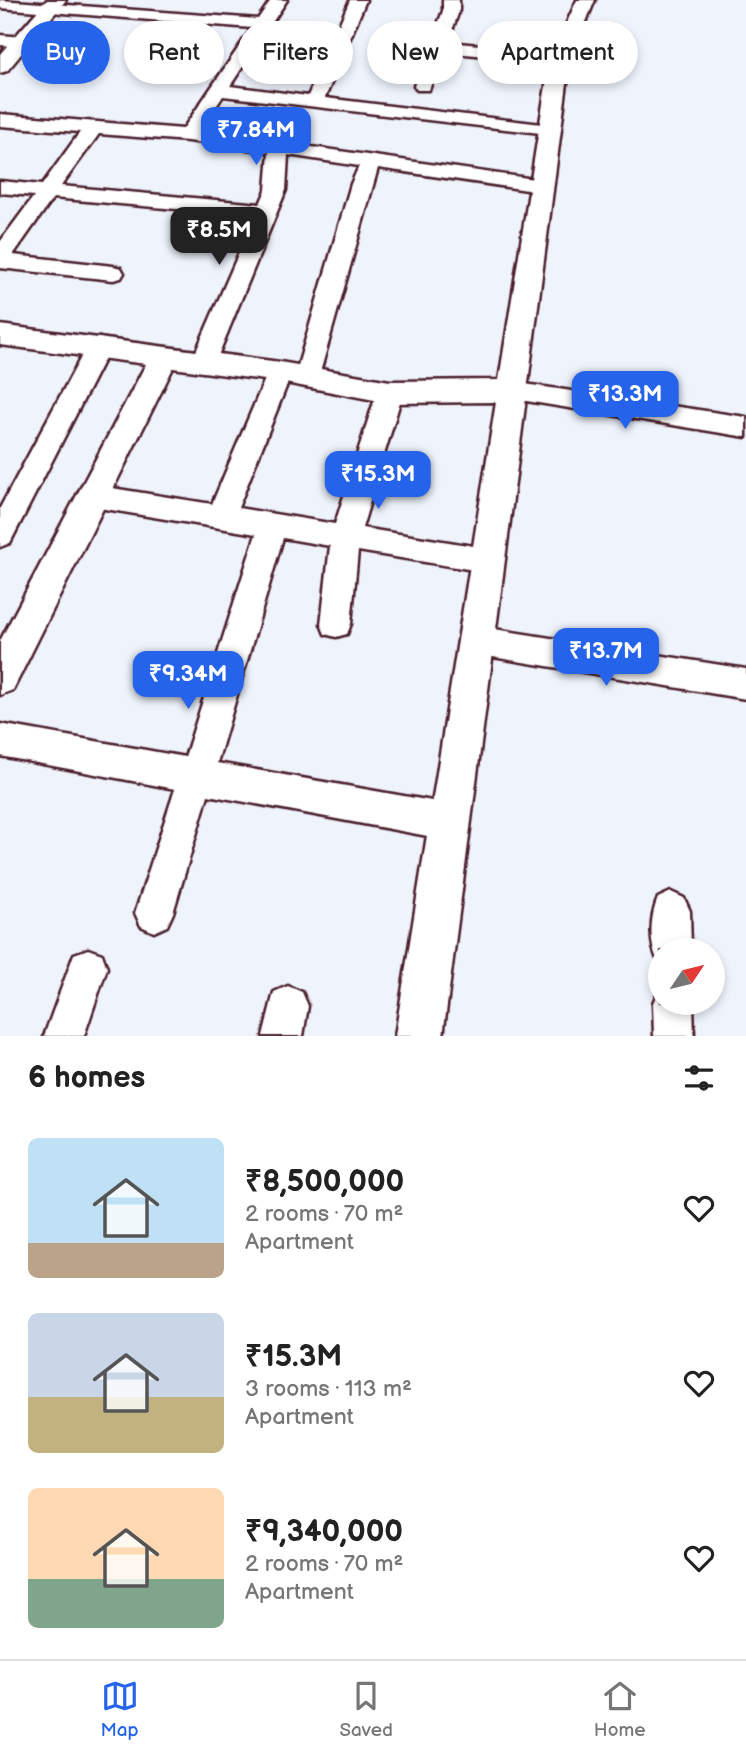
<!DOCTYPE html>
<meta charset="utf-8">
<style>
:root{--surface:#fff;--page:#f2f2f2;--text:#222;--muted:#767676;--line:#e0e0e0;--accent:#2563eb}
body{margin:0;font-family:"Balsamiq Sans",sans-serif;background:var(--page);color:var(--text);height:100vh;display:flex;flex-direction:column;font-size:26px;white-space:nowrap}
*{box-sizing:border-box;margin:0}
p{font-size:23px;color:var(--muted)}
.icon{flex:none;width:38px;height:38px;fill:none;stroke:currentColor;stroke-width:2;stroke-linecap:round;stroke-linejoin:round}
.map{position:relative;height:1036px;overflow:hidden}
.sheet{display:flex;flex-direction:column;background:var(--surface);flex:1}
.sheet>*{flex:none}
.guide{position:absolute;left:21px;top:21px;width:705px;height:63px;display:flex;gap:14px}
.needle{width:46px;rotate:55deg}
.tools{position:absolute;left:648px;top:938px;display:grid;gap:14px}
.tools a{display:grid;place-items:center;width:77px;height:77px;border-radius:50%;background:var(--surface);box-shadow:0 4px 10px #0003;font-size:35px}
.price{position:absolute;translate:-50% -60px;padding:0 16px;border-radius:14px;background:var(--accent);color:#fff;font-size:23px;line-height:46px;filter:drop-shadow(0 2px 4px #0008)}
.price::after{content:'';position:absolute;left:50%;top:42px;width:21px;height:16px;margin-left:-10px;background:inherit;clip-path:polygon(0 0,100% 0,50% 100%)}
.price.selected{background:#222;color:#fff}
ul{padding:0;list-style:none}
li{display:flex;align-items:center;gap:21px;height:175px;padding:0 28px}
li span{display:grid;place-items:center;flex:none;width:196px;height:140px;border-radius:10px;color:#555}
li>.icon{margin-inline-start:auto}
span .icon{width:84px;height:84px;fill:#fffc;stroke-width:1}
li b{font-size:30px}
h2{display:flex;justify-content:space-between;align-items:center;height:84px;padding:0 28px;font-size:30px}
.tag{padding:0 24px;border-radius:32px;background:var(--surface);box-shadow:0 4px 10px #0003;font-size:24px;line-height:63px}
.tag.selected{background:var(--accent);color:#fff}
.dock{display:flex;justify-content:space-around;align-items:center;height:98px;border-top:2px solid var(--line);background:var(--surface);font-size:19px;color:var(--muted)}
.dock a{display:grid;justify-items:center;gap:4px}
.dock .selected{color:var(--accent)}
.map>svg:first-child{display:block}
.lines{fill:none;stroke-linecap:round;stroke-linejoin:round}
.minor-casing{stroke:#4a1f2b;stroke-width:5}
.tertiary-casing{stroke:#4a1f2b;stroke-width:5}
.minor{fill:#fff;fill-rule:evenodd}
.tertiary{fill:#fff;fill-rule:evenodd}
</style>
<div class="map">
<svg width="746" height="1036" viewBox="0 0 746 1036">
<rect width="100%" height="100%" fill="#eef3fc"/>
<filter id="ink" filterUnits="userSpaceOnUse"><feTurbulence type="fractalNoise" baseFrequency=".0143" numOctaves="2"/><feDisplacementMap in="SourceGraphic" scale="14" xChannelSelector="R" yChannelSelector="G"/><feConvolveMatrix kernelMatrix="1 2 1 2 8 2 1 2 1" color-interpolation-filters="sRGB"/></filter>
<g filter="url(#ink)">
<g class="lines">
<defs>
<g id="minor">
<path d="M0,0L258,19L271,0H287L230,86L308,96L350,0H366L325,98L550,125L559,131L557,135L223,96L200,131L541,180L551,186L541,192L378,168L319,376L316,382L307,385L298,382L295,376L351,184L359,166L288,155L286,190L215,363L212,369L203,372L194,369L191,363L255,216L53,198L13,255L113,266L121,268L124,273L121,278L113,280L0,268V242L34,196L0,193V181L42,185L80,132L0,126V114L183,129L252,28L0,8ZM99,134L188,141L269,152L266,190L260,204L61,186Z"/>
<polygon points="443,0 459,0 459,11 448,42 561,53 570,58 561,63 444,52 429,90 417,90 414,86 443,11"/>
<polygon points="0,35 23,37 31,42 23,47 0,45"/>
<polygon points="99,338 107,340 111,346 10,543 0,547 0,508 87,346 91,340"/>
<polygon points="280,363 289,366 292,372 238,508 335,524 377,392 381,386 390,383 399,386 403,392 362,528 486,548 496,551 500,560 496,569 486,572 358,551 351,624 347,634 336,637 325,634 321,624 330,546 283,538 217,763 449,804 461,810 467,822 461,834 449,840 208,795 173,913 167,926 154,932 141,926 135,913 175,789 0,756 0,724 185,757 256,534 93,507 83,504 79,496 83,488 93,485 212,504 268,372 271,366"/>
<polygon points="511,382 746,417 746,437 502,397 498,391 502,385"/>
<polygon points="475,626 746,669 746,699 475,654 464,650 460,640 464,630"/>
<path d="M671,892L684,898L690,911L691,950H660V964C648,946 650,917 658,898Z"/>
<polygon points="88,949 102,954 107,968 84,1036 44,1036 74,954"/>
<polygon points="288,986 302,992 308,1006 303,1036 263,1036 274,992"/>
<polygon points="659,989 660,1003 693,1003 694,1036 654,1036 653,1003"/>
</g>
<g id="tertiary">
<polygon points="47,0 66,0 7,71 0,73 0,54"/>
<polygon points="577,0 595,0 570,60 443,1036 395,1036 496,402 390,403 280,382 173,368 13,690 0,695 0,641 146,364 0,345 0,325 280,362 390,381 499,380 550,60"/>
</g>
</defs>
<use href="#minor" class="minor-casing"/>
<use href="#tertiary" class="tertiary-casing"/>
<use href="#minor" class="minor"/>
<use href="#tertiary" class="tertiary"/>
</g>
</g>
</svg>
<div class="tools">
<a><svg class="needle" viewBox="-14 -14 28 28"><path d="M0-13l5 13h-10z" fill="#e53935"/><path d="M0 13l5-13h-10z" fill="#767676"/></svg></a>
</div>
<b class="price" style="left:256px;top:167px">₹7.84M</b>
<b class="price selected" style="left:219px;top:267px">₹8.5M</b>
<b class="price" style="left:625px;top:431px">₹13.3M</b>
<b class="price" style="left:378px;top:511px">₹15.3M</b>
<b class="price" style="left:606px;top:688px">₹13.7M</b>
<b class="price" style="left:188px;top:711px">₹9.34M</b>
<div class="guide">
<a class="tag selected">Buy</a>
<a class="tag">Rent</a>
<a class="tag">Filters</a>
<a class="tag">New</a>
<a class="tag">Apartment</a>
</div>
</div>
<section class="sheet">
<h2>6 homes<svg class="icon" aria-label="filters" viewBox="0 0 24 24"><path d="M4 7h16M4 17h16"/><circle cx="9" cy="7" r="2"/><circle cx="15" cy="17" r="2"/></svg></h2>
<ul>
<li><span style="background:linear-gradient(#bfe0f5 75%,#b9a48a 0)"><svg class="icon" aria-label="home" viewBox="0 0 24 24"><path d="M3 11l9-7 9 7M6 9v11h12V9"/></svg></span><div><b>₹8,500,000</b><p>2 rooms · 70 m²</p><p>Apartment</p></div><svg class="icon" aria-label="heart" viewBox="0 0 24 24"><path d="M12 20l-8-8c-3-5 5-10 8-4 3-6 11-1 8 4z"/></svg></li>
<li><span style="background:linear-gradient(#c9d6e8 60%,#c2b280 0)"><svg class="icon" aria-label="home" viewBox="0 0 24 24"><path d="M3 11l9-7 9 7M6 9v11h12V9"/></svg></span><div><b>₹15.3M</b><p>3 rooms · 113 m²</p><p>Apartment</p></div><svg class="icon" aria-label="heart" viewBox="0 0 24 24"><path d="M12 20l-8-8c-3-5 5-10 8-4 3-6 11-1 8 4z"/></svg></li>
<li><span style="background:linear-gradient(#ffd9b3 65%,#7fa58c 0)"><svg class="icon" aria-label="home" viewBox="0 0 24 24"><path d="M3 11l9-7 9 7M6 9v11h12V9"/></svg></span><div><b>₹9,340,000</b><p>2 rooms · 70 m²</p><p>Apartment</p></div><svg class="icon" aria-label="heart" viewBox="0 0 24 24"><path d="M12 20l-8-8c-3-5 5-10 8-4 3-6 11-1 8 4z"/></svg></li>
</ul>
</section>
<nav class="dock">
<a class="selected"><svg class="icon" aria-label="map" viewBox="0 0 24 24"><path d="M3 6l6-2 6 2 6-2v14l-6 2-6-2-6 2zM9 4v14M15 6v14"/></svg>Map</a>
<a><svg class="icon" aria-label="saved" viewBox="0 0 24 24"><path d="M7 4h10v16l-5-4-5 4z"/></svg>Saved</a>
<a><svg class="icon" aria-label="home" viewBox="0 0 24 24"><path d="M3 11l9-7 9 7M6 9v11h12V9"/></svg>Home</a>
</nav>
